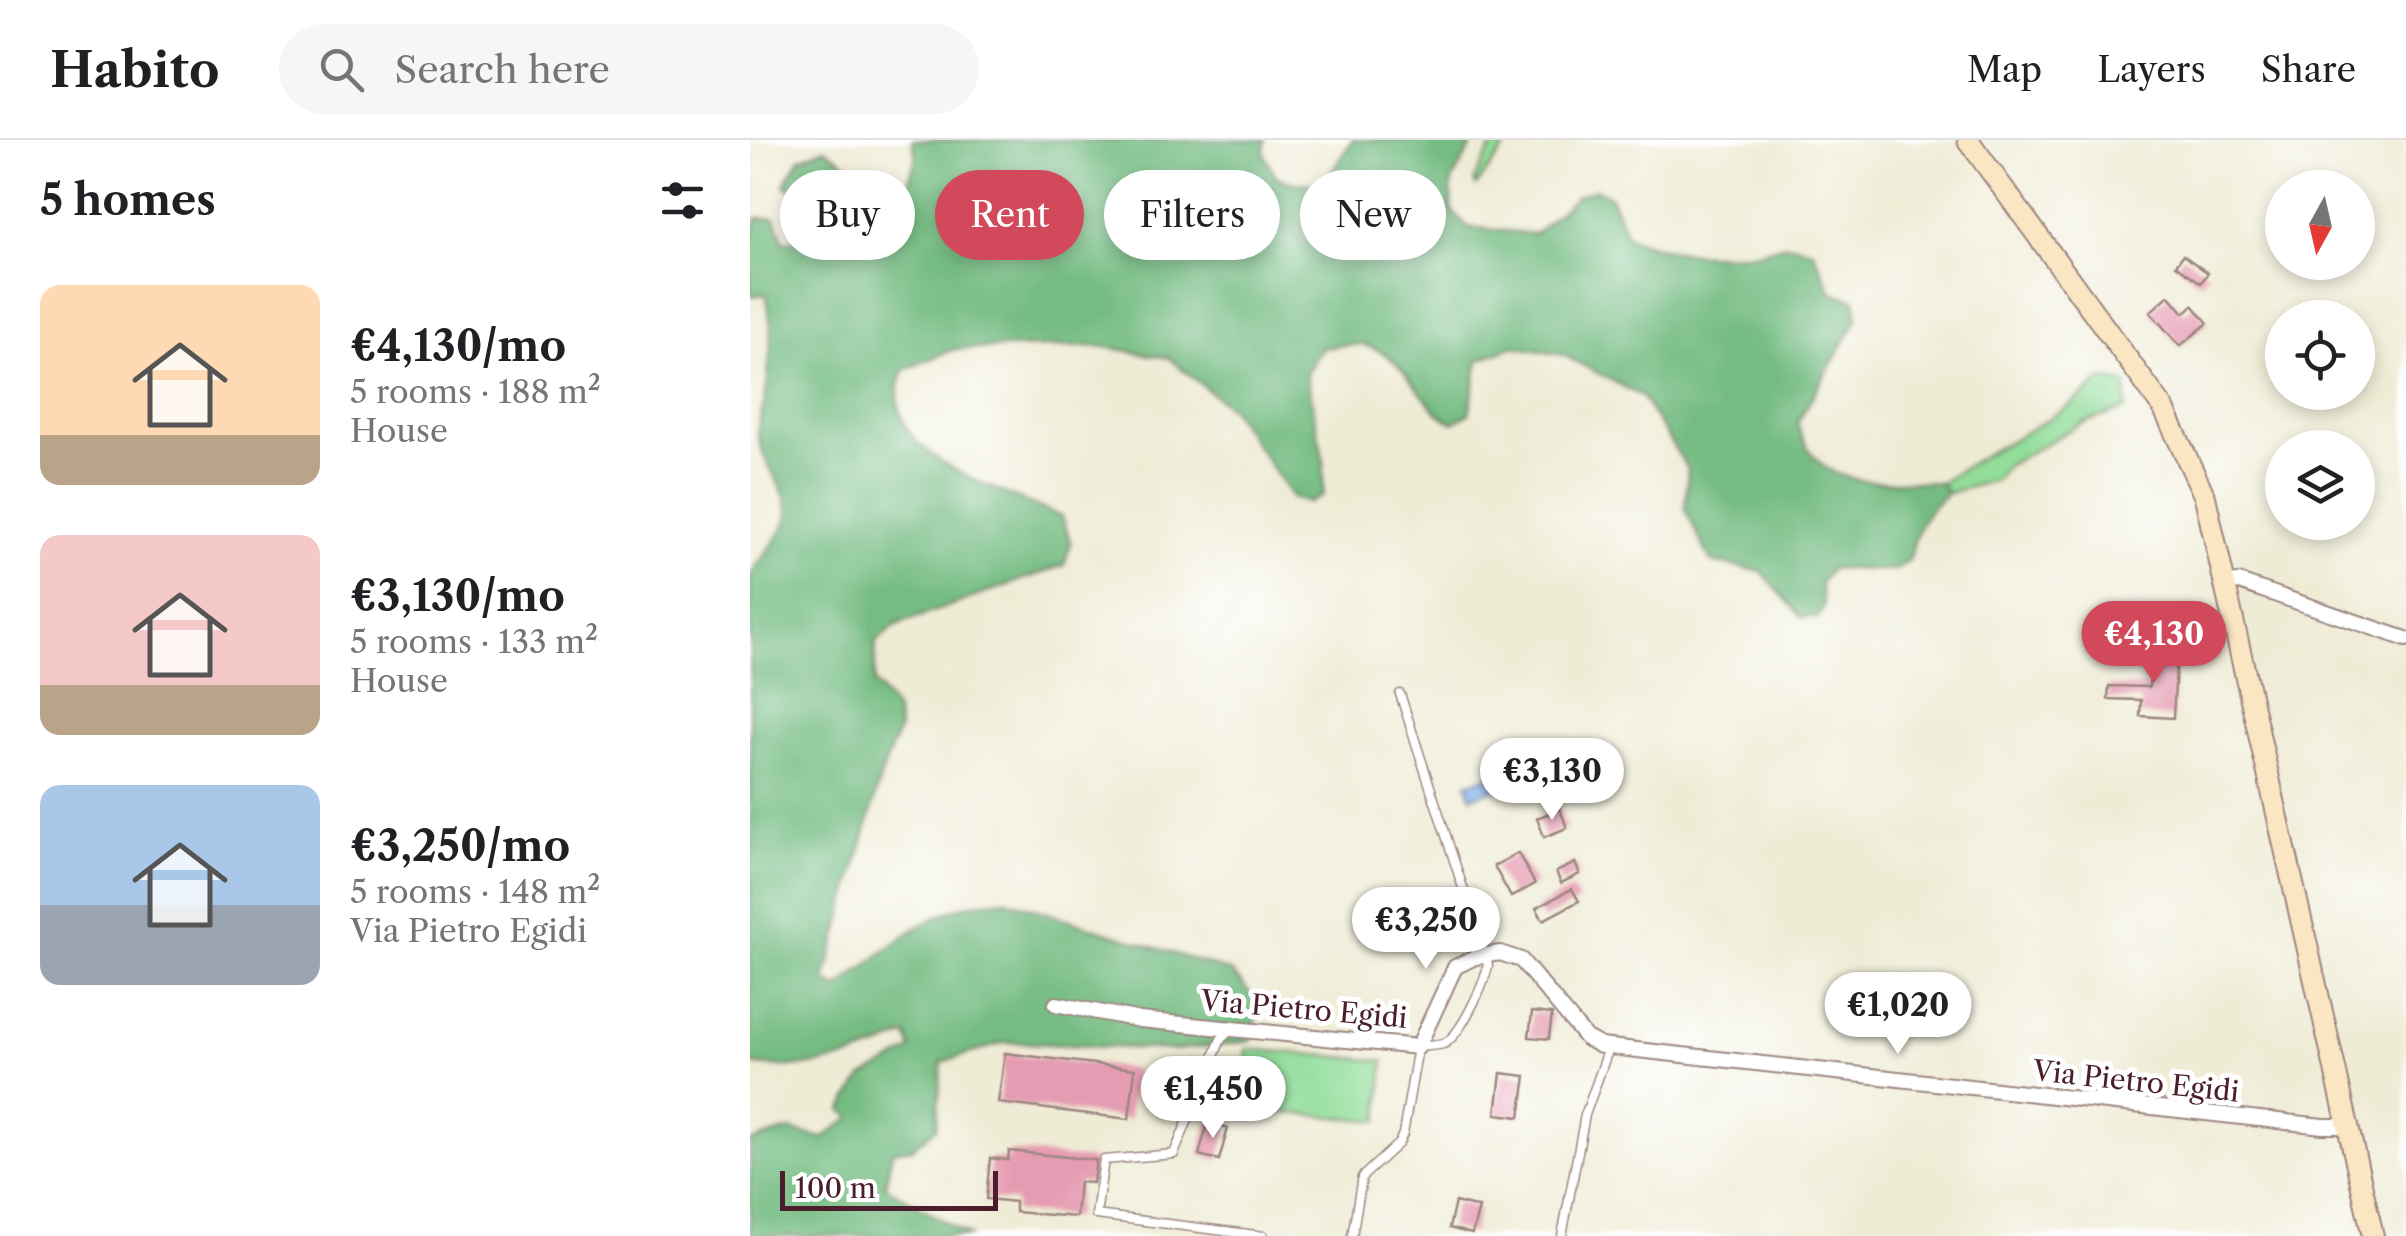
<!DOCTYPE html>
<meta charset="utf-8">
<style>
:root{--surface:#fff;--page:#f6f6f6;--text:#202124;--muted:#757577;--line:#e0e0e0;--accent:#d1495b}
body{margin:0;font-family:"Libre Caslon Text",serif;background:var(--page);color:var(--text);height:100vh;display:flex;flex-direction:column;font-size:38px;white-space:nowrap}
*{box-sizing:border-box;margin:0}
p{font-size:32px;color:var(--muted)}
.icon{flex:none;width:55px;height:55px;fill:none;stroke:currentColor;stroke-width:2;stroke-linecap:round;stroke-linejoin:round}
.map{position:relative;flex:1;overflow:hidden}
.details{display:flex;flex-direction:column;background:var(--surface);width:750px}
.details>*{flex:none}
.hud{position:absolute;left:30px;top:30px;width:950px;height:90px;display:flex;gap:20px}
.needle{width:65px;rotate:188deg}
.buttons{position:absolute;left:1515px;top:30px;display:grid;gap:20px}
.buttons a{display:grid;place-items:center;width:110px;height:110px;border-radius:50%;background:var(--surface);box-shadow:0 5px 15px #0003;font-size:50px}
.scale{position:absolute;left:30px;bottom:25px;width:218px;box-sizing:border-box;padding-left:10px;border:5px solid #4a1f2b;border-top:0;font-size:28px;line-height:35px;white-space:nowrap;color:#4a1f2b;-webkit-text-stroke:8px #fff;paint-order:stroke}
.price{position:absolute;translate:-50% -85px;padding:0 22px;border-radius:35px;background:#fff;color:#222;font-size:32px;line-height:65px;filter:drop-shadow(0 2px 5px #0008)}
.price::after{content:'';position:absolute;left:50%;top:60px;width:30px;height:22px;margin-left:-15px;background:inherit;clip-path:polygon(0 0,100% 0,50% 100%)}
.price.selected{background:var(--accent);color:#fff}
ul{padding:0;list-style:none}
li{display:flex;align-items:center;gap:30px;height:250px;padding:0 40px}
li span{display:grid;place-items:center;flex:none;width:280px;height:200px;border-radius:20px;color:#555}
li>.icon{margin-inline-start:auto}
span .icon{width:120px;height:120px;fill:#fffc;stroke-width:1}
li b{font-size:42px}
h2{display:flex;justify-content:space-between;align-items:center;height:120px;padding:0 40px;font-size:42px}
.tag{padding:0 35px;border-radius:45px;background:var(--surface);box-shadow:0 5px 15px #0003;font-size:35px;line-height:90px}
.tag.selected{background:var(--accent);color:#fff}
header{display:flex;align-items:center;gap:60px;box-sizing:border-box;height:140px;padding:0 50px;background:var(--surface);border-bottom:2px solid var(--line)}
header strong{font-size:48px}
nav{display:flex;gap:55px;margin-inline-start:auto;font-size:35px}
.search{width:700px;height:90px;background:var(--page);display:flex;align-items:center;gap:25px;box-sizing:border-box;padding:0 35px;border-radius:55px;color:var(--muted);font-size:38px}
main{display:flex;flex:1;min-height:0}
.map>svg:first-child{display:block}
.green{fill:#92dd9a;stroke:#6e7e62;stroke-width:2.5}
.forest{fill:#75bc82;stroke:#606e56;stroke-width:2.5;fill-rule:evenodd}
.water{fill:#7fafea;stroke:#64678a;stroke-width:2.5}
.building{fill:#e59cb2}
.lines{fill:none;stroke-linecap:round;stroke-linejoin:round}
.lane-casing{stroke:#9c8680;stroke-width:11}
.street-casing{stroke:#9c8680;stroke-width:18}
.secondary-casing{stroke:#9c8680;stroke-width:24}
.lane{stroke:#fff;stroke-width:8}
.street{stroke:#fff;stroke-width:14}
.secondary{stroke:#fbe6c4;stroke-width:20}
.labels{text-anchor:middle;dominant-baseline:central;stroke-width:10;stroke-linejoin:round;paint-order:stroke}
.street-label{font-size:28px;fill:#4a1f2b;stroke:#fff}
</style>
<header>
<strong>Habito</strong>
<div class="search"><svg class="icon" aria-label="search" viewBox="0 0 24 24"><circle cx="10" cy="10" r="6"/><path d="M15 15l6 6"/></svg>Search here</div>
<nav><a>Map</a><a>Layers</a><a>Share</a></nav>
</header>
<main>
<section class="details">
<h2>5 homes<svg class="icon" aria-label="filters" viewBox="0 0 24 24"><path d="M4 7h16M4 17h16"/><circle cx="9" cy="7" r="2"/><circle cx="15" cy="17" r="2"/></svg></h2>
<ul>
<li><span style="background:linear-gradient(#ffd9b3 75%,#b9a48a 0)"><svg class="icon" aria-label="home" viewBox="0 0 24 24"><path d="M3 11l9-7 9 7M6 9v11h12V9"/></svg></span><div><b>€4,130/mo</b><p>5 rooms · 188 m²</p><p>House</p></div></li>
<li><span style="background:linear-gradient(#f6c9c9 75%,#b9a48a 0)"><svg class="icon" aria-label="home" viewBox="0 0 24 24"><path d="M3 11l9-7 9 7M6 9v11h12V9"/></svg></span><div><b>€3,130/mo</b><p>5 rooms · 133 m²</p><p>House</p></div></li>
<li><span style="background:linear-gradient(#a9c7e8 60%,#9aa5b1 0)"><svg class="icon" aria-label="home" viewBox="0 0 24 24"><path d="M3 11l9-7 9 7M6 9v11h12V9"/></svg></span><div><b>€3,250/mo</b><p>5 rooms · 148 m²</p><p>Via Pietro Egidi</p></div></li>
</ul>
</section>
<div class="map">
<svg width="1656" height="1096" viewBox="0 0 1656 1096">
<rect width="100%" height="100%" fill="#fff"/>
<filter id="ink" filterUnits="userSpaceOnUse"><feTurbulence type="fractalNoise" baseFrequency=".01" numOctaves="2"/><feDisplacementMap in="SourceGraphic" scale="20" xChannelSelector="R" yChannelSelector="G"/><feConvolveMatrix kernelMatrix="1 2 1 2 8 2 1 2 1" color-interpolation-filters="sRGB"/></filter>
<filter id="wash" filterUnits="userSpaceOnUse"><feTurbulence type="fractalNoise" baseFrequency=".0048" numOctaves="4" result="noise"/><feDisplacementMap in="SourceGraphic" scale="40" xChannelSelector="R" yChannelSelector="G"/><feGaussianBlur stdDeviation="2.25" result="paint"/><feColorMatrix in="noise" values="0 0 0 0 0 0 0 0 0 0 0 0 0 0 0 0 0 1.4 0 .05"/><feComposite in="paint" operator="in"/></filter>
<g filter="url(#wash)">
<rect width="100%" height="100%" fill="#efecd6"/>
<g class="green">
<polygon points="746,0 761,0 726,46 724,40"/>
<path d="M1353,239L1376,244V269L1332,283L1256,326L1245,340L1196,354L1191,343C1243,304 1305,284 1353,239Z"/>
<polygon points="497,909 634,921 629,981 492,969"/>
</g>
<g class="forest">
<path d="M162,0H515L514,13L525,36C568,56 581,37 602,0H725L702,41L701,70L718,87L785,94L827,56L846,49L860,56L877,96C911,112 955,116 994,114C1024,112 1029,96 1063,111L1082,152L1105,160L1108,178L1047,283C1070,358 1129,337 1191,343L1196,354C1173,373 1165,391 1160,419L1144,431L1081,428L1070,443L1074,466L1068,478L1051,477L1011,431L961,422L935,369L938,329L891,256L813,215L763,206L729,220L719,274L703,283C668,265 656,213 613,205C601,203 584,207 572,208L556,233L574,322L573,355L559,363L542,357L481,269L419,218L349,206L204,209L154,230C118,316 252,349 312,377L321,403L314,425L146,485L126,502L124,543L145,569L149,588L131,635L75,841L88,848C143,806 184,761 257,760L481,832L510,864L501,901L425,910L256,902L192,922L186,988L162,1008L142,1011L135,1046L219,1096H0V1002L39,990L73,998L102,977L92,970L112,938L162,910L157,895C106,919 57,933 0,924V436C11,416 38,392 38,371C37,348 9,320 8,292C8,279 15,266 16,254C20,221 24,186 16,154L0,156V101L7,78H25L34,103L163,63L157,48L166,17ZM236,30L269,34L299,58L296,76L197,80L195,72L228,67L238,48Z"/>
<path d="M75,8L109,32L141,41L139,57C100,75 69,70 34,45L50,18Z"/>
</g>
<polygon class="water" points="754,631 758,645 721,657 717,643"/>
<g id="blocks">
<g class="building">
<polygon points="1433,115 1458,133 1451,143 1426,125"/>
<polygon points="1419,155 1434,173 1443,165 1458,183 1430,206 1400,172"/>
<polygon points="1382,487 1383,492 1397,487 1401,502 1374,510 1368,491"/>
<polygon points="1402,507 1427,509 1423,578 1390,576 1391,560 1358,559 1359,546 1399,547"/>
<polygon points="810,669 817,688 794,697 787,678"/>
<polygon points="768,713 785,744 761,757 744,726"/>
<polygon points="825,723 830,734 811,743 806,732"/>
<polygon points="822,749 829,761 793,780 786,768"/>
<polygon points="782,872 802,874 799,899 779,897"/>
<polygon points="255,913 385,929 379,979 248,963"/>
<polygon points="751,933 776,936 770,977 746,974"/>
<polygon points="458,982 478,988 469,1020 449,1015"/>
<polygon points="259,1011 346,1020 343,1043 329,1042 326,1077 265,1072 265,1062 236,1059 240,1018 258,1020"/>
<polygon points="705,1062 729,1068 722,1094 699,1088"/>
</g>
</g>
</g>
<g filter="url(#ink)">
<use href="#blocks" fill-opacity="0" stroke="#9c8680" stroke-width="2.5"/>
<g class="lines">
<defs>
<g id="lane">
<polyline points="482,889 471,899 424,1014 354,1020 346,1075 514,1096"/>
<path d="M602,1096L612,1037L649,1003L653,994L668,907C675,906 685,906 693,904C710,898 735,842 738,825L650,554"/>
<polyline points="812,1096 835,975 859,908"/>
</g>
<g id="street">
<polyline points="1478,443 1489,442 1656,499"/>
<polyline points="306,864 390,880 668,907 705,827 725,817 750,813 771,820 836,898 851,906 1573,986 1601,986"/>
</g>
<polyline id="secondary" points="1218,0 1414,269 1455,357 1623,1096"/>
</defs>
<use href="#lane" class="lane-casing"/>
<use href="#street" class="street-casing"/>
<use href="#secondary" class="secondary-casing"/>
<use href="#lane" class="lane"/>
<use href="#street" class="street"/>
<use href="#secondary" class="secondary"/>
</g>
</g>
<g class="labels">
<g class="street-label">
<text transform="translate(554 869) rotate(5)">Via Pietro Egidi</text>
<text transform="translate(1386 941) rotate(6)">Via Pietro Egidi</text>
</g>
</g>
</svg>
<div class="buttons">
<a><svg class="needle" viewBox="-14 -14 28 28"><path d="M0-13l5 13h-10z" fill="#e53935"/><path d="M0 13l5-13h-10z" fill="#757577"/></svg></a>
<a><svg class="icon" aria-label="locate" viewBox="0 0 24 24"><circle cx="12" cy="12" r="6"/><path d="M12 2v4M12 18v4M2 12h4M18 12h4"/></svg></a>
<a><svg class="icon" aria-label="layers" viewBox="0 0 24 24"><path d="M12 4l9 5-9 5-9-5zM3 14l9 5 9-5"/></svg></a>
</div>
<div class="scale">100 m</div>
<b class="price selected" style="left:1404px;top:546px">€4,130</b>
<b class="price" style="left:802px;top:683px">€3,130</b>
<b class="price" style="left:676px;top:832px">€3,250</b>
<b class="price" style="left:1148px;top:917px">€1,020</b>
<b class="price" style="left:463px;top:1001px">€1,450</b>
<div class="hud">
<a class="tag">Buy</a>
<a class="tag selected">Rent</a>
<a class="tag">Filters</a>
<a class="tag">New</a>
</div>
</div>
</main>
